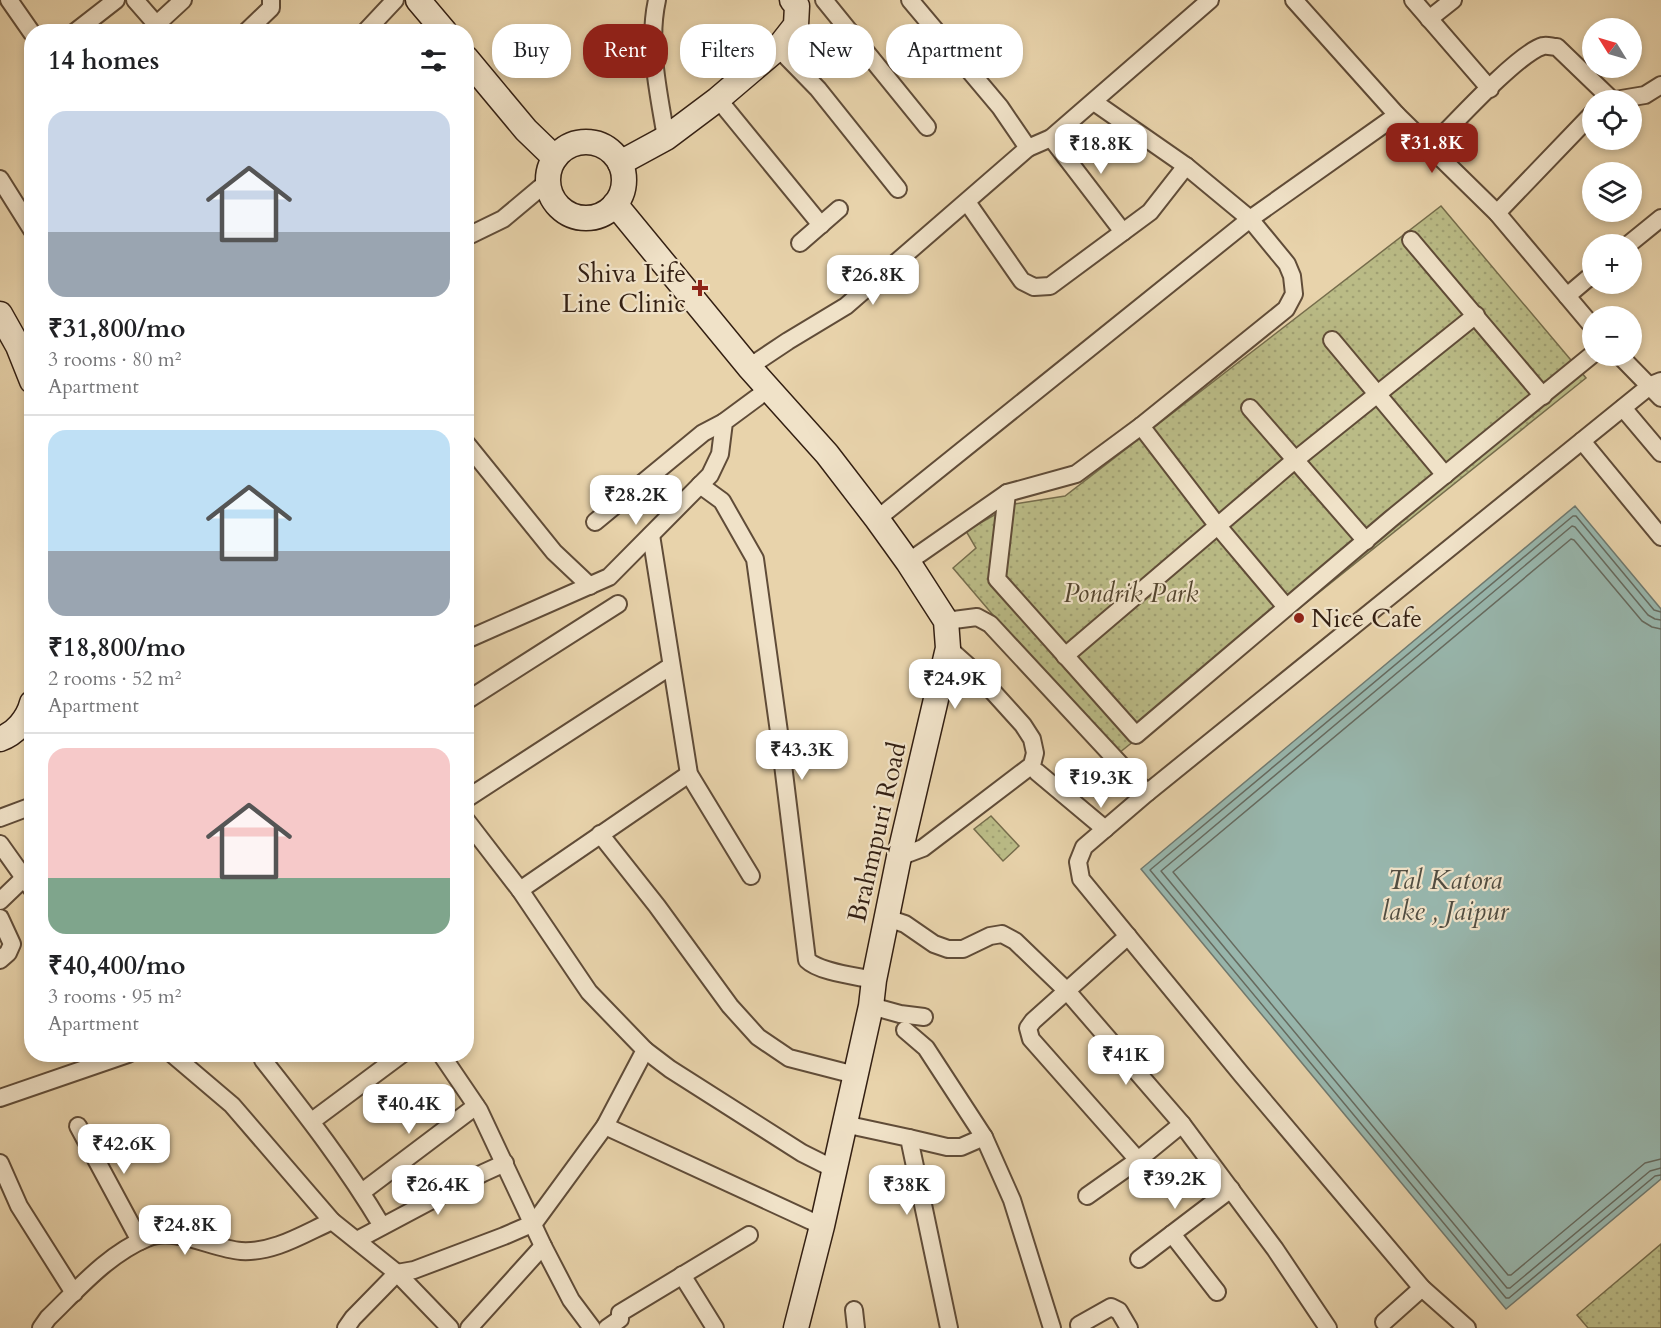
<!DOCTYPE html>
<meta charset="utf-8">
<style>
:root{--surface:#fff;--page:#f6f6f6;--text:#202124;--muted:#757577;--line:#e0e0e0;--accent:#8f2418}
body{margin:0;font-family:Cardo,serif;background:var(--page);color:var(--text);height:100vh;display:flex;flex-direction:column;font-size:22px;white-space:nowrap}
*{box-sizing:border-box;margin:0}
p{font-size:20px;color:var(--muted)}
.icon{flex:none;width:33px;height:33px;fill:none;stroke:currentColor;stroke-width:2;stroke-linecap:round;stroke-linejoin:round}
.map{position:relative;flex:1;overflow:hidden}
.sheet{position:absolute;left:24px;top:24px;width:450px;height:1038px;display:flex;flex-direction:column;background:var(--surface);border-radius:24px;box-shadow:0 3px 9px #0003}
.sheet>*{flex:none}
.guide{position:absolute;left:492px;top:24px;width:570px;height:54px;display:flex;gap:12px}
.needle{width:39px;rotate:307deg}
.tools{position:absolute;left:1582px;top:18px;display:grid;gap:12px}
.tools a{display:grid;place-items:center;width:60px;height:60px;border-radius:50%;background:var(--surface);box-shadow:0 3px 9px #0003;font-size:30px}
.price{position:absolute;translate:-50% -51px;padding:0 14px;border-radius:12px;background:#fff;color:#222;font-size:20px;line-height:39px;filter:drop-shadow(0 2px 3px #0008)}
.price::after{content:'';position:absolute;left:50%;top:36px;width:18px;height:14px;margin-left:-9px;background:inherit;clip-path:polygon(0 0,100% 0,50% 100%)}
.price.active{background:var(--accent);color:#fff}
ul{padding:0;list-style:none}
li{display:grid;align-content:center;gap:12px;height:318px;padding:0 24px}
li+li{border-top:2px solid var(--line)}
li span{display:grid;place-items:center;height:186px;border-radius:18px;color:#555}
li>.icon{margin-inline-start:auto}
span .icon{width:108px;height:108px;fill:#fffc;stroke-width:1}
li b{font-size:26px}
h2{display:flex;justify-content:space-between;align-items:center;height:72px;padding:0 24px;font-size:26px}
.chip{padding:0 21px;border-radius:24px;background:var(--surface);box-shadow:0 3px 9px #0003;font-size:21px;line-height:54px}
.chip.active{background:var(--accent);color:#fff}
.map>svg:first-child{display:block}
.green{fill:url(#green-dots);stroke:#766d4c;stroke-width:1.5}
.water{fill:#98b7ae;stroke:#707a70;stroke-width:1.5}
.lines{fill:none;stroke-linecap:round;stroke-linejoin:round}
.shore{stroke:#666b60;stroke-width:1.5}
.street-casing{stroke:#604c38;stroke-width:20}
.secondary-casing{stroke:#331f12;stroke-width:27}
.street{stroke:#f0e2c8;stroke-width:16}
.secondary{stroke:#f0e2c8;stroke-width:24}
.poi-dot{fill:#8f2418;stroke:#f0e2c8;stroke-width:2}
.labels{text-anchor:middle;dominant-baseline:central;stroke-width:4.5;stroke-linejoin:round;paint-order:stroke}
.poi-label{font-size:26px;fill:#331f12;stroke:#f0e2c8;text-anchor:end}
.park-label{font-size:26px;font-style:italic;fill:#55462f;stroke:#f0e2c8}
.street-label{font-size:26px;fill:#331f12;stroke:#f0e2c8}
.water-label{font-size:27px;font-style:italic;fill:#514d41;stroke:#f0e2c8}
</style>
<div class="map">
<svg width="1661" height="1328" viewBox="0 0 1661 1328">
<defs>
<pattern id="green-dots" width="8" height="8" patternUnits="userSpaceOnUse" patternTransform="scale(1.5)"><rect width="8" height="8" fill="#babb86"/><path d="M2 2h.1M6 6h.1" fill="none" stroke="#a0a073" stroke-width="1.8" stroke-linecap="round"/></pattern>
</defs>
<rect width="100%" height="100%" fill="#e8d3ab"/>
<filter id="stains"><feTurbulence type="fractalNoise" baseFrequency=".00333" numOctaves="4"/><feColorMatrix values="0 0 0 0 .2 0 0 0 0 .09 0 0 0 0 .02 0 0 0 .5 -.17"/></filter>
<radialGradient id="worn" r=".72"><stop offset=".6" stop-color="#630" stop-opacity="0"/><stop offset="1" stop-color="#630" stop-opacity=".3"/></radialGradient>
<g class="green">
<polygon points="1441,206 1586,378 1114,757 953,568 976,548 966,531 1014,504 1065,496"/>
<polygon points="991,816 1019,846 1003,861 974,829"/>
<polygon points="1661,1244 1661,1328 1588,1328 1577,1315"/>
</g>
<polygon class="water" points="1575,506 1661,609 1661,1179 1506,1309 1141,869"/>
<g class="lines">
<g class="shore">
<polyline points="1661,612 1654,610 1576,516 1573,516 1150,870 1506,1298 1509,1298 1655,1176 1661,1175"/>
<polyline points="1661,620 1655,619 1648,615 1575,527 1572,526 1161,871 1507,1288 1510,1288 1650,1171 1661,1168"/>
<polyline points="1661,629 1652,627 1642,621 1574,540 1571,539 1173,872 1508,1275 1511,1275 1645,1163 1661,1159"/>
</g>
<defs>
<g id="street">
<polyline points="9,0 32,33"/>
<polyline points="135,0 163,32"/>
<path d="M657,0C647,45 659,94 666,138"/>
<polyline points="824,0 927,127"/>
<polyline points="910,0 1000,107 1028,148 1051,138 1210,0"/>
<polyline points="1294,0 1397,115 1497,213 1593,327"/>
<polyline points="1413,0 1490,89"/>
<polyline points="1429,19 1453,0"/>
<polyline points="157,24 183,0"/>
<polyline points="75,32 116,0"/>
<polyline points="246,32 271,8 271,0"/>
<polyline points="365,32 395,0"/>
<polyline points="778,48 818,89 898,189"/>
<polyline points="718,99 821,225"/>
<polyline points="1615,100 1645,95 1661,85"/>
<polyline points="1051,138 1123,232"/>
<path d="M1430,148C1452,126 1518,53 1543,46C1548,45 1552,47 1557,47L1612,100"/>
<polyline points="0,179 32,230"/>
<polyline points="967,202 1022,281 1034,287 1050,286 1150,212 1186,166"/>
<polyline points="1497,213 1593,113"/>
<polyline points="466,237 503,219 540,188 548,184"/>
<polyline points="1411,240 1543,396"/>
<polyline points="800,243 839,209"/>
<polyline points="1629,244 1661,218"/>
<polyline points="1567,296 1593,274"/>
<polyline points="1332,340 1445,475"/>
<polyline points="1620,356 1661,398"/>
<polyline points="749,367 788,341 846,306 1028,148"/>
<polyline points="1250,408 1366,541"/>
<polyline points="1623,408 1661,453"/>
<polyline points="1141,426 1217,525 1286,607"/>
<polyline points="1582,441 1661,537"/>
<polyline points="466,443 554,552 590,586"/>
<path d="M700,485L722,501L755,559L779,732L807,960C819,972 856,976 874,980"/>
<polyline points="1007,493 997,579 1136,735 1392,518 1593,354"/>
<polyline points="877,519 1250,219 1397,115"/>
<polyline points="595,522 703,433 724,422"/>
<polyline points="651,535 689,774 751,876"/>
<polyline points="908,562 1007,493 1076,474 1141,426 1286,309 1294,294 1292,276 1287,264 1250,219 1186,166 1094,102"/>
<polyline points="946,621 977,617 990,624 1147,793"/>
<polyline points="466,640 609,577 710,475 720,454 724,422 770,388"/>
<polyline points="1065,656 1289,465 1476,315"/>
<polyline points="466,701 618,604"/>
<polyline points="1037,772 1105,829"/>
<polyline points="466,799 671,666"/>
<polyline points="0,818 32,806"/>
<polyline points="600,834 657,906 730,1006 758,1037 789,1058 855,1075"/>
<polyline points="0,844 32,889"/>
<polyline points="899,857 923,848 1032,765 1035,753 1032,739 1023,725 976,673 948,648"/>
<polyline points="520,890 689,774"/>
<polyline points="0,901 24,878"/>
<polyline points="0,918 12,944 8,953 0,960"/>
<polyline points="887,918 905,924 934,944 948,949 963,949 990,936 1002,934 1015,941 1067,991 1182,1124 1275,1249 1328,1328"/>
<polyline points="1128,936 1033,1021 1028,1028 1031,1039 1138,1160 1182,1124"/>
<polyline points="871,1006 900,1014 924,1017"/>
<polyline points="905,1030 926,1048 984,1137 961,1147 947,1147 909,1138"/>
<polyline points="645,1050 670,1069 802,1153 834,1169"/>
<polyline points="172,1054 232,1105 332,1221 397,1273 450,1328"/>
<polyline points="441,1054 479,1110 543,1246 571,1300 592,1328"/>
<path d="M263,1060C305,1113 347,1167 382,1226"/>
<polyline points="0,1098 128,1054"/>
<polyline points="312,1121 402,1054"/>
<polyline points="844,1124 909,1138 949,1328"/>
<polyline points="78,1126 140,1241"/>
<polyline points="605,1126 822,1226"/>
<polyline points="984,1137 1012,1200 1052,1328"/>
<polyline points="0,1163 19,1206 74,1293"/>
<polyline points="362,1192 476,1106"/>
<polyline points="1087,1196 1138,1160"/>
<polyline points="1172,1234 1217,1292"/>
<polyline points="357,1240 483,1173 505,1163"/>
<polyline points="1139,1259 1231,1189"/>
<polyline points="682,1275 715,1328"/>
<polyline points="854,1310 856,1328"/>
<polyline points="1384,1322 1422,1288"/>
<polyline points="1079,1325 1111,1307 1119,1311 1129,1328"/>
<path d="M41,1328L48,1318C78,1289 108,1254 147,1238C174,1226 213,1249 241,1251C274,1253 303,1234 332,1221"/>
<polyline points="346,1328 353,1318 397,1273 414,1270 504,1236 534,1223 605,1126 645,1050 589,992 520,890 466,820"/>
<polyline points="469,1328 543,1246"/>
<polyline points="607,1328 620,1319 620,1313 749,1235"/>
<polyline points="1467,1328 1422,1288 1242,1075 1081,879 1078,862 1084,847 1147,793 1651,385 1661,381"/>
</g>
<g id="secondary">
<polyline points="418,0 445,32"/>
<polyline points="466,58 526,130 555,158"/>
<circle cx="586" cy="180" r="38"/>
<polyline points="620,163 666,138 718,99 778,48 796,25 797,6 792,0"/>
<polyline points="615,204 749,367 827,454 877,519 908,562 946,621 948,648 899,857 874,980 871,1006 822,1226 796,1328"/>
<polyline points="0,314 18,346 32,381"/>
<path d="M0,739C15,734 28,719 32,703"/>
</g>
</defs>
<use href="#street" class="street-casing"/>
<use href="#secondary" class="secondary-casing"/>
<use href="#street" class="street"/>
<use href="#secondary" class="secondary"/>
</g>
<g class="poi-dot">
<path d="M697 279h6v6h6v6h-6v6h-6v-6h-6v-6h6z"/>
<circle cx="1299" cy="618" r="6"/>
</g>
<g class="labels">
<g class="poi-label">
<text x="686" y="273">Shiva Life<tspan x="686" dy="30">Line Clinic</tspan></text>
<text x="1311" y="618" text-anchor="start">Nice Cafe</text>
</g>
<g class="park-label">
<text x="1131" y="593">Pondrik Park</text>
</g>
<g class="street-label">
<text transform="translate(877 832) rotate(-77)">Brahmpuri Road</text>
</g>
<g class="water-label">
<text x="1445" y="880">Tal Katora<tspan x="1445" dy="31">lake , Jaipur</tspan></text>
</g>
</g>
<rect width="100%" height="100%" filter="url(#stains)"/>
<rect width="100%" height="100%" fill="url(#worn)"/>
</svg>
<div class="tools">
<a><svg class="needle" viewBox="-14 -14 28 28"><path d="M0-13l5 13h-10z" fill="#e53935"/><path d="M0 13l5-13h-10z" fill="#757577"/></svg></a>
<a><svg class="icon" aria-label="locate" viewBox="0 0 24 24"><circle cx="12" cy="12" r="6"/><path d="M12 2v4M12 18v4M2 12h4M18 12h4"/></svg></a>
<a><svg class="icon" aria-label="layers" viewBox="0 0 24 24"><path d="M12 4l9 5-9 5-9-5zM3 14l9 5 9-5"/></svg></a>
<a>+</a>
<a>−</a>
</div>
<b class="price active" style="left:1432px;top:174px">₹31.8K</b>
<b class="price" style="left:1101px;top:175px">₹18.8K</b>
<b class="price" style="left:873px;top:306px">₹26.8K</b>
<b class="price" style="left:636px;top:526px">₹28.2K</b>
<b class="price" style="left:955px;top:710px">₹24.9K</b>
<b class="price" style="left:802px;top:781px">₹43.3K</b>
<b class="price" style="left:1101px;top:809px">₹19.3K</b>
<b class="price" style="left:1126px;top:1086px">₹41K</b>
<b class="price" style="left:409px;top:1135px">₹40.4K</b>
<b class="price" style="left:124px;top:1175px">₹42.6K</b>
<b class="price" style="left:1175px;top:1210px">₹39.2K</b>
<b class="price" style="left:438px;top:1216px">₹26.4K</b>
<b class="price" style="left:907px;top:1216px">₹38K</b>
<b class="price" style="left:185px;top:1256px">₹24.8K</b>
<div class="guide">
<a class="chip">Buy</a>
<a class="chip active">Rent</a>
<a class="chip">Filters</a>
<a class="chip">New</a>
<a class="chip">Apartment</a>
</div>
<section class="sheet">
<h2>14 homes<svg class="icon" aria-label="filters" viewBox="0 0 24 24"><path d="M4 7h16M4 17h16"/><circle cx="9" cy="7" r="2"/><circle cx="15" cy="17" r="2"/></svg></h2>
<ul>
<li><span style="background:linear-gradient(#c9d6e8 65%,#9aa5b1 0)"><svg class="icon" aria-label="home" viewBox="0 0 24 24"><path d="M3 11l9-7 9 7M6 9v11h12V9"/></svg></span><div><b>₹31,800/mo</b><p>3 rooms · 80 m²</p><p>Apartment</p></div></li>
<li><span style="background:linear-gradient(#bfe0f5 65%,#9aa5b1 0)"><svg class="icon" aria-label="home" viewBox="0 0 24 24"><path d="M3 11l9-7 9 7M6 9v11h12V9"/></svg></span><div><b>₹18,800/mo</b><p>2 rooms · 52 m²</p><p>Apartment</p></div></li>
<li><span style="background:linear-gradient(#f6c9c9 70%,#7fa58c 0)"><svg class="icon" aria-label="home" viewBox="0 0 24 24"><path d="M3 11l9-7 9 7M6 9v11h12V9"/></svg></span><div><b>₹40,400/mo</b><p>3 rooms · 95 m²</p><p>Apartment</p></div></li>
</ul>
</section>
</div>
